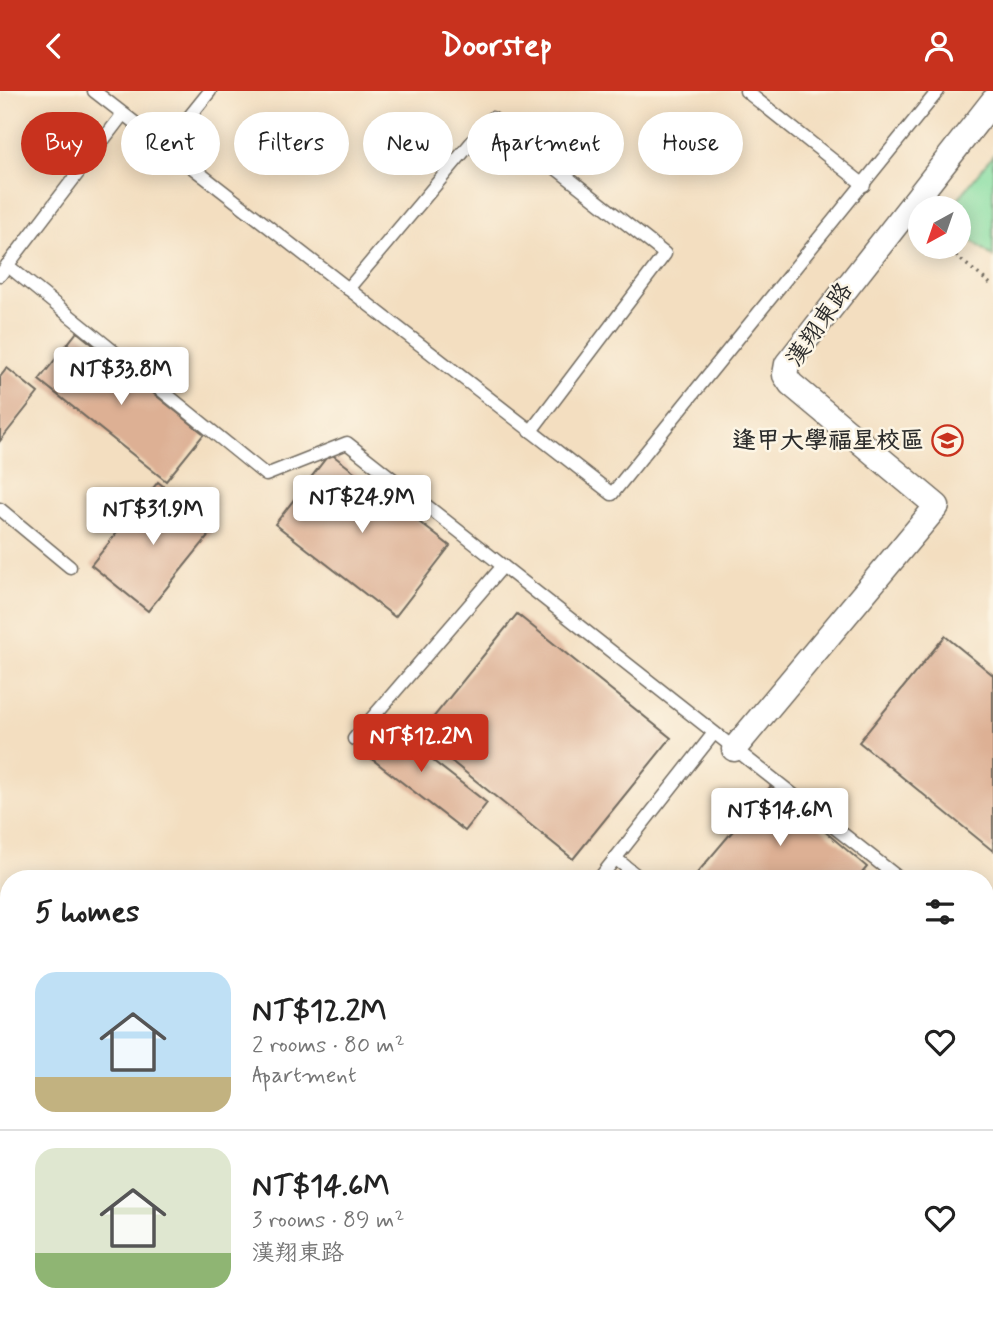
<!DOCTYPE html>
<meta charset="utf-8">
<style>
:root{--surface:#fff;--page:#f2f2f2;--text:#222;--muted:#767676;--line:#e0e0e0;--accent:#c8321e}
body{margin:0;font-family:Mynerve,"LXGW WenKai TC",sans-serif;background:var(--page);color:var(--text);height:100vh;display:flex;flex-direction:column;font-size:26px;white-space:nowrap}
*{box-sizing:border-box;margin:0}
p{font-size:23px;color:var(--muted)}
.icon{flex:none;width:38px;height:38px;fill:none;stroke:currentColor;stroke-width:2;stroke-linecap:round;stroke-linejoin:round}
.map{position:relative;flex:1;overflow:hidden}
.details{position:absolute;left:0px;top:779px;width:994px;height:450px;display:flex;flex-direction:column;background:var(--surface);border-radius:28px 28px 0 0;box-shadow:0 4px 18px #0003}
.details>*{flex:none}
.hud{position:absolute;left:21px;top:21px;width:952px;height:63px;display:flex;gap:14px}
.needle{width:46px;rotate:220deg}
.buttons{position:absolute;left:908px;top:105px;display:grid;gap:14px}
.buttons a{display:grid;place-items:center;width:63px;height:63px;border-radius:50%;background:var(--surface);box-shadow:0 4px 18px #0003;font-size:35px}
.price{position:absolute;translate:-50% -60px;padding:0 16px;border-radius:7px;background:#fff;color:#222;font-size:23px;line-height:46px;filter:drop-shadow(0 2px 4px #0008)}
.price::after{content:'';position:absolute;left:50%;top:42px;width:21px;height:16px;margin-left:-10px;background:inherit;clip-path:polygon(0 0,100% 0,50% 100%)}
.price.active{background:var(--accent);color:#fff}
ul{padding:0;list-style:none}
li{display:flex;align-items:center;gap:21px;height:175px;padding:0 35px}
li+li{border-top:2px solid var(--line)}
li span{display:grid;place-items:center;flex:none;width:196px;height:140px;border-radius:21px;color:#555}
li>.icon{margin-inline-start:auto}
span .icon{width:84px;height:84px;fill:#fffc;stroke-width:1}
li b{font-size:30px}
h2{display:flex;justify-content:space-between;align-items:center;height:84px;padding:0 35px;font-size:30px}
.pill{padding:0 24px;border-radius:32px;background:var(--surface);box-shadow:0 4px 18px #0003;font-size:24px;line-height:63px}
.pill.active{background:var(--accent);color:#fff}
header{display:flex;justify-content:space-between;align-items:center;height:91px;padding:0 35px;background:var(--accent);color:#fff;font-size:32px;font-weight:800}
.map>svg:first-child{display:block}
.green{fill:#86dea3;stroke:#588467;stroke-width:2}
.building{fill:#ddb094}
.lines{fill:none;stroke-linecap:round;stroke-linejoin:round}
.lane-casing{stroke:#716a5f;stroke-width:15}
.street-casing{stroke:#716a5f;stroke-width:27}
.path{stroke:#716a5f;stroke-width:3.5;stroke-dasharray:2 5;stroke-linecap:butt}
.lane{stroke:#fff;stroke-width:12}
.street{stroke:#fff;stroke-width:24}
.labels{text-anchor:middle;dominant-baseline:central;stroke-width:5;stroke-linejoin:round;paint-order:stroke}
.street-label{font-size:24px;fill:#2b2b2b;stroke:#fcf5e5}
.poi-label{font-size:24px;font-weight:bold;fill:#2b2b2b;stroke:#fcf5e5;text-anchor:end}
</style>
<header><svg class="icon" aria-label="back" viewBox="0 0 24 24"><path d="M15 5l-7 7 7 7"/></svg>Doorstep<svg class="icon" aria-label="person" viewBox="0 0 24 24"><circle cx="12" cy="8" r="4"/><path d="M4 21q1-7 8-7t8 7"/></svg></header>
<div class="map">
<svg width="993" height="1227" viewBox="0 0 993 1227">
<rect width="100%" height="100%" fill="#fcf5e5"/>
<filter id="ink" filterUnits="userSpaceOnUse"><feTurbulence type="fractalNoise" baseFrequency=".0143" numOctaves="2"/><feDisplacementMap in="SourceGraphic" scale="14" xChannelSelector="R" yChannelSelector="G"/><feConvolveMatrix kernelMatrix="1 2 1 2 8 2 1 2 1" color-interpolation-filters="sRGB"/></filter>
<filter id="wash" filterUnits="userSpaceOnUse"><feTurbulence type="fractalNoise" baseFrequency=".00686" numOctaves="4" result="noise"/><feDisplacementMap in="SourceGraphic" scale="28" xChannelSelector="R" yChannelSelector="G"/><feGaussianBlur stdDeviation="1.57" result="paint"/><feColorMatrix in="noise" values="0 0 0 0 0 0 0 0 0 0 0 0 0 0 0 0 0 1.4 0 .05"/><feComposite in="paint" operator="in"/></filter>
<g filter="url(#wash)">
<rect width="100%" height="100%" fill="#f3dec0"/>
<g class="green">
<polygon points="993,64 993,166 959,139 959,117 951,117"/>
<polygon points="115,1220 389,1220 399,1227 117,1227"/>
</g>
<g id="blocks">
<g class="building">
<polygon points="77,241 204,343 166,390 39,289"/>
<polygon points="7,277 38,302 0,350 0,286"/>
<polygon points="330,362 450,455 395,526 275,433"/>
<polygon points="158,391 215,437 148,520 91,474"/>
<polygon points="517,523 671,647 573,768 419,644"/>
<polygon points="945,545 993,584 993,760 859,651"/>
<polygon points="377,626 487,712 465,740 355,655"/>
<polygon points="771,695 867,776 857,788 692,788"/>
<polygon points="985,885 993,892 993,950 985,943"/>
<polygon points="985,1012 993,1019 993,1071 985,1079"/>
<polygon points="991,1169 993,1171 993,1220 985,1213 985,1175"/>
<polygon points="581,1220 695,1220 702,1227 570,1227"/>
<polygon points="698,1220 790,1220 793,1223 789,1227 705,1227"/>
</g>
</g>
</g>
<g filter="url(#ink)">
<use href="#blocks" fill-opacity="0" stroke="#716a5f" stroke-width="2"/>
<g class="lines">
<defs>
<g id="lane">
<polyline points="94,0 612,403 938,0"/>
<polyline points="746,0 864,94"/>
<polyline points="165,56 210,0"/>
<polyline points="7,174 266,384 347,352 900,788"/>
<polyline points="0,184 123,23"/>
<polyline points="348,198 492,27 665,163 531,340"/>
<polyline points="0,418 70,476"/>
<polyline points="354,648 503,475"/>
<polyline points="615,767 641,788"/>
<polyline points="599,788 714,642"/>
<polyline points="0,863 9,869"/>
</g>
<g id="street">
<polyline points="734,658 937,415 791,293 785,284 787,273 993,10"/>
<polyline points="0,911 9,918"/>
<polyline points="429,1220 439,1227"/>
<polyline points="34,1227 39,1220"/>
<polyline points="86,1227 92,1220"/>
</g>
</defs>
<use href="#lane" class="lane-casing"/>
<use href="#street" class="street-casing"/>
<g class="path">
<polyline points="945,156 993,195"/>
<polyline points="184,1220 187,1227"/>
</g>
<use href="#lane" class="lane"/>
<use href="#street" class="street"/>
</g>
</g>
<defs>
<symbol id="university-ring" viewBox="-11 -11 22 22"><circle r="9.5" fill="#fcf5e5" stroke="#c8321e" stroke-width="1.5"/><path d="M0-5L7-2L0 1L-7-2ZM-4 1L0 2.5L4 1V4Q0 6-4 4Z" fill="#c8321e"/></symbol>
</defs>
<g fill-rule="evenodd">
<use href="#university-ring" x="930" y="332" width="35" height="35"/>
</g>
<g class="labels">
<g class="street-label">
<text transform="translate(820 234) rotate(-55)">漢翔東路</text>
</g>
<g class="poi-label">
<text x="924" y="350">逢甲大學福星校區</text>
</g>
</g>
</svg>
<div class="buttons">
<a><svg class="needle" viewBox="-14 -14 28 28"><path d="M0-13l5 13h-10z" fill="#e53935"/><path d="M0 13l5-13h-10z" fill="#767676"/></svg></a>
</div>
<b class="price" style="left:121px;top:316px">NT$33.8M</b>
<b class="price" style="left:362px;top:444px">NT$24.9M</b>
<b class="price" style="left:153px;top:456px">NT$31.9M</b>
<b class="price active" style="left:421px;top:683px">NT$12.2M</b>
<b class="price" style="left:780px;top:757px">NT$14.6M</b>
<div class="hud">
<a class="pill active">Buy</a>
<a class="pill">Rent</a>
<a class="pill">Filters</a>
<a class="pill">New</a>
<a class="pill">Apartment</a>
<a class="pill">House</a>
</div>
<section class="details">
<h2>5 homes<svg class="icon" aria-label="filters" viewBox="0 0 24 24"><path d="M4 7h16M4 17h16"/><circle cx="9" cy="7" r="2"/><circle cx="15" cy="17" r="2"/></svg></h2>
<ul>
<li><span style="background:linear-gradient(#bfe0f5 75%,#c2b280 0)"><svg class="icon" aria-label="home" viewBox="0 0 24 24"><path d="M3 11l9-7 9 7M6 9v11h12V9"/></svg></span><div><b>NT$12.2M</b><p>2 rooms · 80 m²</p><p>Apartment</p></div><svg class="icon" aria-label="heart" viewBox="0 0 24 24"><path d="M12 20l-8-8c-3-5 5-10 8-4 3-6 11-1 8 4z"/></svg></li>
<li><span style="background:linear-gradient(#dfe7d0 75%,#8fb573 0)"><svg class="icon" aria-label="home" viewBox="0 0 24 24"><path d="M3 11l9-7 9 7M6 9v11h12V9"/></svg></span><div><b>NT$14.6M</b><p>3 rooms · 89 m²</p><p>漢翔東路</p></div><svg class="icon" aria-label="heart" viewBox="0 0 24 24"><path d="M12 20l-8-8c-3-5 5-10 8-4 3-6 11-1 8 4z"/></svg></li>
</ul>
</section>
</div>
